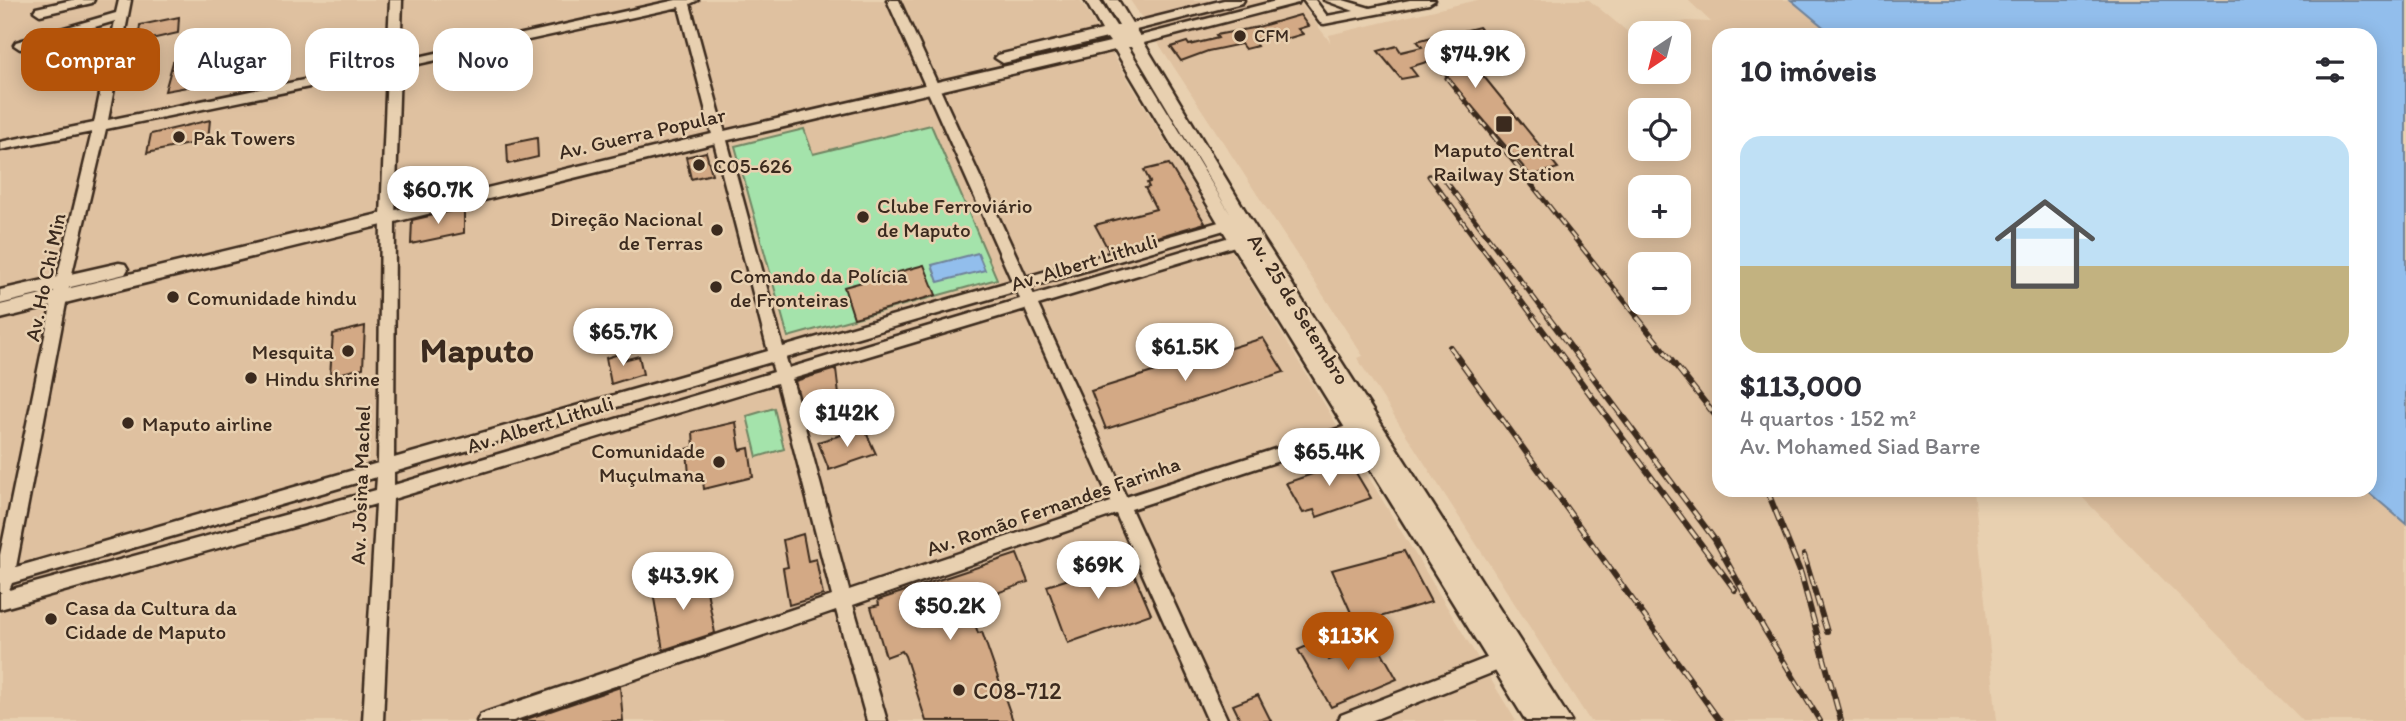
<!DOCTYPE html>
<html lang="pt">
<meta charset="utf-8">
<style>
:root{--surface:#fff;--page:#f2f2f3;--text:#2b2b33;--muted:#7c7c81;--accent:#b45309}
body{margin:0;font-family:Itim,sans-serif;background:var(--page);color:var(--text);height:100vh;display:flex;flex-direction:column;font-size:26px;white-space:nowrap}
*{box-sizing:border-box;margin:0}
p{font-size:23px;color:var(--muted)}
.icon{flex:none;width:38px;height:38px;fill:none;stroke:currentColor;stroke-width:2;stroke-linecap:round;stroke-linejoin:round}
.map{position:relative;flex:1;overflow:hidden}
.side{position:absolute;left:1712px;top:28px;width:665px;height:469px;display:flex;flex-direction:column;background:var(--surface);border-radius:21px;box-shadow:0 4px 18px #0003}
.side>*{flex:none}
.banner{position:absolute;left:21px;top:28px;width:665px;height:63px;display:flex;gap:14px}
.needle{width:46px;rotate:215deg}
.controls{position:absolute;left:1628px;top:21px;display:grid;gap:14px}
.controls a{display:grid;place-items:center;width:63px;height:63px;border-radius:14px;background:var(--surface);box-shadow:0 4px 18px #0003;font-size:35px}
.price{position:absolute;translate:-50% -60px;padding:0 16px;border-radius:24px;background:#fff;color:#222;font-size:23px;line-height:46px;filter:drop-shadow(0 2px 4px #0008)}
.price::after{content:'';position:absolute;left:50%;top:42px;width:21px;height:16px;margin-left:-10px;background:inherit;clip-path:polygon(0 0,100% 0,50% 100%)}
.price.selected{background:var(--accent);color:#fff}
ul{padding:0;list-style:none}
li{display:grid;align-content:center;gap:14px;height:371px;padding:0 28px}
li span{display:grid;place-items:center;height:217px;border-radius:21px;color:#555}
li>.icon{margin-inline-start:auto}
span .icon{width:126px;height:126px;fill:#fffc;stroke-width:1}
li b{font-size:30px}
h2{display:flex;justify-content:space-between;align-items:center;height:84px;padding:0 28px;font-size:30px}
.tag{padding:0 24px;border-radius:21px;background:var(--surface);box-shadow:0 4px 18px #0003;font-size:24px;line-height:63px}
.tag.selected{background:var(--accent);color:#fff}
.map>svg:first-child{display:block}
.built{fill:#dfc1a0;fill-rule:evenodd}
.green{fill:#a4e3ab;stroke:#708664;stroke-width:2}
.water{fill:#92beec;stroke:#6f839a;stroke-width:2}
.building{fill:#d3a985;stroke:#3b2a1e;stroke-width:2}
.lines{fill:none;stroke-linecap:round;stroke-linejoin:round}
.minor-casing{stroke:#3b2a1e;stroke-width:5}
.major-casing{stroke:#3b2a1e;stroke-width:5}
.minor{fill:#e8d0b0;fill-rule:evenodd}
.major{fill:#e8d0b0;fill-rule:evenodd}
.rail-far1-casing{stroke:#3b2a1e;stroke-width:5}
.rail-casing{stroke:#3b2a1e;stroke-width:6}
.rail-far1{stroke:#e8d0b0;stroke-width:2.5;stroke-dasharray:9;stroke-linecap:butt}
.rail{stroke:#e8d0b0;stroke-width:3.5;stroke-dasharray:11;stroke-linecap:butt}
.poi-dot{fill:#3b2a1e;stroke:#e8d0b0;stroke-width:2.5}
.labels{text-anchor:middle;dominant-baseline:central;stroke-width:5;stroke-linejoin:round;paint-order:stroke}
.far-poi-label{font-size:18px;fill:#3b2a1e;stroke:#e8d0b0;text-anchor:start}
.street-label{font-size:21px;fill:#3b2a1e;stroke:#e8d0b0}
.poi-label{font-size:21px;fill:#3b2a1e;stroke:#e8d0b0;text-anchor:start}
.near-poi-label{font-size:24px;fill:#3b2a1e;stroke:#e8d0b0;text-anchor:start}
.town-label{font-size:35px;font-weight:bold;fill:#3b2a1e;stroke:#e8d0b0}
</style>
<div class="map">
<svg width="2406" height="721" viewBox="0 0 2406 721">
<rect width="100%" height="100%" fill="#e8d0b0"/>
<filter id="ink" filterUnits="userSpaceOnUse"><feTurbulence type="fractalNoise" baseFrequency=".0143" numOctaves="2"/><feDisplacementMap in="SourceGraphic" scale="14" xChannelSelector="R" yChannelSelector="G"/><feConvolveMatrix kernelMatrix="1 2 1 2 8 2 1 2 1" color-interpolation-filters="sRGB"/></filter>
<g filter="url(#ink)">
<g class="built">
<polygon points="0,0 1080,0 1516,721 0,721"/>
<path d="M1130,0H1298L1330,42L1329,35L1477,0H1589L1628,32L1687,21L1711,22L1688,0H1791L1833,35H1718V490H1974L1997,721H1590L1357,358L1363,356ZM1640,33H1678V72H1640ZM1640,110H1678V149H1640ZM1640,187H1678V226H1640ZM1640,264H1678V303H1640Z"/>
<polygon points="2075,490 2366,490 2406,524 2406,721 2303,721"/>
</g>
<g class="green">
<polygon points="931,125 997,279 788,337 735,146 804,129 813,154"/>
<polygon points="774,408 784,449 757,457 747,416"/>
</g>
<g class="water">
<polygon points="1791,0 2406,0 2406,524 2366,490 2370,490 2370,35 1833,35"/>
<polygon points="978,253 985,270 938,282 932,265"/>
</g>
<g class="building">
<polygon points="1300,15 1308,26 1298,29 1303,34 1286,39 1282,34 1253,40 1257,46 1245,49 1241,44 1208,51 1181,61 1171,47 1187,42 1189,45 1218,38 1216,35 1258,27"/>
<polygon points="179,17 178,33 138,42 140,25"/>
<polygon points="1479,27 1502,55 1472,62 1558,168 1531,176 1433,60 1410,67 1417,76 1401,79 1378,51 1397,46 1401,52 1422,47 1417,41 1439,35 1444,42 1468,37 1463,31"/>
<polygon points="234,47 231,62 225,63 221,81 165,91 173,62 215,55 216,50"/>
<polygon points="210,120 208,140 147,153 151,134"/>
<polygon points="537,138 538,157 508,164 507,144"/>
<polygon points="706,152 712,174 691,179 686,157"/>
<polygon points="1169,164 1205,223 1109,251 1095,225 1156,209 1145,188 1149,187 1147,183 1150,182 1144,170"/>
<polygon points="464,208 464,233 411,244 412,220"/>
<polygon points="924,265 936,295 854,318 844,287"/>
<polygon points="365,326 363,368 330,376 333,334"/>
<polygon points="1263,338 1284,372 1106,429 1091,391"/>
<polygon points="622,353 623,360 639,356 643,374 611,384 606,358"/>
<polygon points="836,369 840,404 804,414 795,381"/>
<polygon points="736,422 740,450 749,448 753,477 704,489 702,473 689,476 687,449 694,447 693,432"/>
<polygon points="864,428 876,454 829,470 818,442"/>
<polygon points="1343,451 1371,498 1317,517 1314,510 1303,513 1286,483 1330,468 1324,457"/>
<polygon points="803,534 808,561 816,559 823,595 789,605 783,568 788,567 783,540"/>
<polygon points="1404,551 1431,602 1356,624 1332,570"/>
<polygon points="1017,554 1028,582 968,603 978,633 982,632 1013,721 926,721 905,656 902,651 886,657 871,607 879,605 878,600"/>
<polygon points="1128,560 1151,614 1068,643 1047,586"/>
<polygon points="690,575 692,585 705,580 715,633 663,650 652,587"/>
<polygon points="1318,641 1329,660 1376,642 1397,679 1331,707 1298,650"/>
<polygon points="620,687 623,721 521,721"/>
<polygon points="1258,695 1271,721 1241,721 1233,705"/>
</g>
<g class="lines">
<defs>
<g id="minor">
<polygon points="72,0 94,0 92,3 40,15 34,11 36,8"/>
<path d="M119,0H131L108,120L387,63L390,0H402L400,61L676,0H698L690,4L783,347L1012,281L887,0H899L1026,277L1240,216L1245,218L1247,221L1245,224L1030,287L1034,295L1250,231L1257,236L1255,240L1038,305L1126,497L1356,423L1362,424L1364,429L1362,434L1131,509L1228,721H1208L1116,514L853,605L887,721H867L836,610L513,721H477L480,715L487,712L832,596L777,383L393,499L383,721H363L376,504L0,609V593L2,592H0V555L56,282L92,132L0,150V142L94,123L115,21L20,49L14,45L16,42L116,13ZM679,7L768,351L394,458L395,217L400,68ZM387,71L381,217L378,463L16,567L70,282L106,129ZM1017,291L1020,299L789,368L786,358ZM1025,309L1111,502L849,590L792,379ZM771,362L774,372L394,485V472ZM377,477L376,490L9,590L12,583Z"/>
<polygon points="1224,0 1244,0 1242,3 1128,32 1122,28 1124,25"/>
<polygon points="1280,0 1300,0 1298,3 1136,45 1130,41 1132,38"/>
<polygon points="1303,0 1315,0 1327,16 1354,11 1324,0 1343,0 1370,8 1410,0 1435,0 1429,4 1324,24 1320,23"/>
<polygon points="1502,652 1509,654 1511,660 1509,666 1371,721 1338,721 1341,715"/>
</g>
<g id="major">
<path d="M1085,0H1099L1116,26H1119L1104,0H1118L1249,217L1571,721H1526L1222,229L1115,50L720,142L0,319V305L720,132L1110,42L1107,38L1003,63L995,58L998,55L1102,30ZM1128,47H1131L1231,215Z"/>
<polygon points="119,263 125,264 128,269 125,274 0,304 0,290"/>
</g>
</defs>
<use href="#minor" class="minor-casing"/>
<use href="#major" class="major-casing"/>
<use href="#minor" class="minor"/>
<use href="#major" class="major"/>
<defs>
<g id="rail-far1">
<polyline points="1447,78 1638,318"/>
<polyline points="1429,176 1534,318"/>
<polyline points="1445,180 1549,318"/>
</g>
<g id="rail">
<polyline points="1533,317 1735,590"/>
<polyline points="1548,317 1715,540 1764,629 1820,721"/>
<polyline points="1637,317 1718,419"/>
<polyline points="1450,347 1720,721"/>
<polyline points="1767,490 1801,574 1841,721"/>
<polyline points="1804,555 1827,632"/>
</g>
</defs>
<use href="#rail-far1" class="rail-far1-casing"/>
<use href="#rail" class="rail-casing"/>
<use href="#rail-far1" class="rail-far1"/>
<use href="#rail" class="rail"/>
</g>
</g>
<g class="poi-dot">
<circle cx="1240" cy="36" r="7"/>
<rect x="1495" y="115" width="18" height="18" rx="3.5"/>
<circle cx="179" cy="137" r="7"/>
<circle cx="699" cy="165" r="7"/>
<circle cx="863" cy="217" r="7"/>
<circle cx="717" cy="230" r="7"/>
<circle cx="716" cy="287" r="7"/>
<circle cx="173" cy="297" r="7"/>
<circle cx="348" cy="351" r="7"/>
<circle cx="251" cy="378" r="7"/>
<circle cx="128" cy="423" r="7"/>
<circle cx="719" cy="462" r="7"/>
<circle cx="51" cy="619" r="7"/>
<circle cx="959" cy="690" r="7"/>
</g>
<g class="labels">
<g class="far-poi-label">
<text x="1254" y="36">CFM</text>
</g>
<g class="street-label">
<text transform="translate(642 133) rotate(-13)">Av. Guerra Popular</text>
<text transform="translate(1084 262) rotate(-17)">Av. Albert Lithuli</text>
<text transform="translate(45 277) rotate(-78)">Av. Ho Chi Min</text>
<text transform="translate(1299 309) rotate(58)">Av. 25 de Setembro</text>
<text transform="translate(540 424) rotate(-17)">Av. Albert Lithuli</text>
<text transform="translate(360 485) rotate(-88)">Av. Josina Machel</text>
<text transform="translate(1053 506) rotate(-19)">Av. Romão Fernandes Farinha</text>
</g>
<g class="poi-label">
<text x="193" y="137">Pak Towers</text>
<text x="1504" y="149" text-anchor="middle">Maputo Central<tspan x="1504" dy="24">Railway Station</tspan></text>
<text x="713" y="165">C05-626</text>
<text x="877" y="205">Clube Ferroviário<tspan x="877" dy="24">de Maputo</tspan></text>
<text x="703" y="218" text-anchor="end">Direção Nacional<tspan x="703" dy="24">de Terras</tspan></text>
<text x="730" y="275">Comando da Polícia<tspan x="730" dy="24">de Fronteiras</tspan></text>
<text x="187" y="297">Comunidade hindu</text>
<text x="334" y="351" text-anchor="end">Mesquita</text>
<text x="265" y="378">Hindu shrine</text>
<text x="142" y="423">Maputo airline</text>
<text x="705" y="450" text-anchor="end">Comunidade<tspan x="705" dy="24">Muçulmana</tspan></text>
<text x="65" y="607">Casa da Cultura da<tspan x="65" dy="24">Cidade de Maputo</tspan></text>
</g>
<g class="near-poi-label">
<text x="973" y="690">C08-712</text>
</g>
<g class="town-label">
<text x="477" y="350">Maputo</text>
</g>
</g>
</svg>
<div class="controls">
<a><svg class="needle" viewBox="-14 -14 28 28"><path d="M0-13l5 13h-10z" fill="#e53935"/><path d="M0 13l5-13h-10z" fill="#7c7c81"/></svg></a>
<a><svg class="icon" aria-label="locate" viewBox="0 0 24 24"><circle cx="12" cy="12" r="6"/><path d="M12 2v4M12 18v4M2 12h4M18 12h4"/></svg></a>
<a>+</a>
<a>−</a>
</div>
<b class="price" style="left:1475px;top:90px">$74.9K</b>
<b class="price" style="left:438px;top:226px">$60.7K</b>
<b class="price" style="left:623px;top:368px">$65.7K</b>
<b class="price" style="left:1185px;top:383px">$61.5K</b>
<b class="price" style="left:847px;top:449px">$142K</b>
<b class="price" style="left:1329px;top:488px">$65.4K</b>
<b class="price" style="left:1098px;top:601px">$69K</b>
<b class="price" style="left:683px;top:612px">$43.9K</b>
<b class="price" style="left:950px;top:642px">$50.2K</b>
<b class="price selected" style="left:1348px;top:672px">$113K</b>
<div class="banner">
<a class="tag selected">Comprar</a>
<a class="tag">Alugar</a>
<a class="tag">Filtros</a>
<a class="tag">Novo</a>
</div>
<section class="side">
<h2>10 imóveis<svg class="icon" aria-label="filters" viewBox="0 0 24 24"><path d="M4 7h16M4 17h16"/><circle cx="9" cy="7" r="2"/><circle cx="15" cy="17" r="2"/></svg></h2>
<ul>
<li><span style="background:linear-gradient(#bfe0f5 60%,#c2b280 0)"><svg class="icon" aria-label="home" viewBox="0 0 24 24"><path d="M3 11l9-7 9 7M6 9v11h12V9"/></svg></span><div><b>$113,000</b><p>4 quartos · 152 m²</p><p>Av. Mohamed Siad Barre</p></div></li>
</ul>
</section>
</div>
